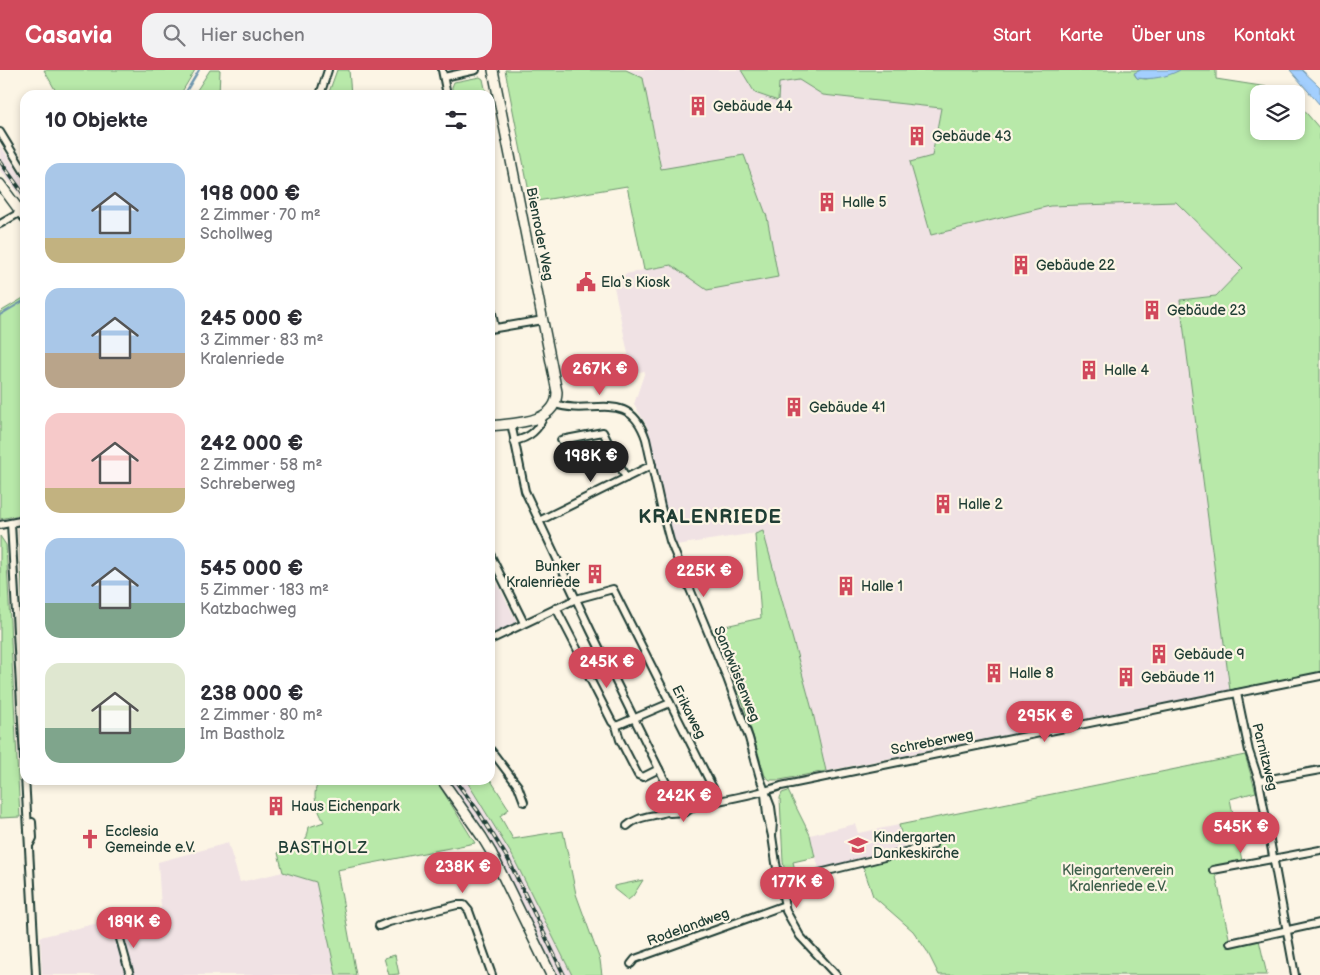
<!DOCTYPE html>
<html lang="de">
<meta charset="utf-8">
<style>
:root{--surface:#fff;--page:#f2f2f3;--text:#2b2b33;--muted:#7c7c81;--accent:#d1495b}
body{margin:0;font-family:"Balsamiq Sans",sans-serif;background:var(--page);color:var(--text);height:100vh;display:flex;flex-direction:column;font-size:19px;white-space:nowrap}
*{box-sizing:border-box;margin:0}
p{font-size:16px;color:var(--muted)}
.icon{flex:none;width:28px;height:28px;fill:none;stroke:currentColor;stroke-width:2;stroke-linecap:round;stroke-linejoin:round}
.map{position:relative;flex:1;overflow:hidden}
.details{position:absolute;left:20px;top:20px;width:475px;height:695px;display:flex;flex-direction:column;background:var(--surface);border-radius:15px;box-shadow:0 2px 8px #0003}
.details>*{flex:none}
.buttons{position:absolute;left:1250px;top:15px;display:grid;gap:10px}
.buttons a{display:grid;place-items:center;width:55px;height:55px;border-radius:10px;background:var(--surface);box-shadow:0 2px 8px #0003;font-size:25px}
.price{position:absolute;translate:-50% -42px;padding:0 11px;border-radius:18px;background:var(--accent);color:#fff;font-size:16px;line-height:32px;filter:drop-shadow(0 1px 2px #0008)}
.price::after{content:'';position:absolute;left:50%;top:30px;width:15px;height:11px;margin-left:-8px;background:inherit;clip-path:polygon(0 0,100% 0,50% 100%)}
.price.current{background:#222;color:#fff}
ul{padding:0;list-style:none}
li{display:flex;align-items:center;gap:15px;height:125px;padding:0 25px}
li span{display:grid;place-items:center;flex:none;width:140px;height:100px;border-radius:15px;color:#555}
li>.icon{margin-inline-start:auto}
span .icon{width:60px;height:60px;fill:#fffc;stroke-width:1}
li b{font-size:21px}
h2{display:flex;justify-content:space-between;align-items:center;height:60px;padding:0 25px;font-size:21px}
header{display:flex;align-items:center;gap:30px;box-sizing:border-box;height:70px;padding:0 25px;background:var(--accent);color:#fff}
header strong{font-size:24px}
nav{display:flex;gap:28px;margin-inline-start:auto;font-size:18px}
.search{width:350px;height:45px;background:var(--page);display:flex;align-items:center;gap:12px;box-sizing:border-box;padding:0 18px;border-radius:15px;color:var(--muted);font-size:19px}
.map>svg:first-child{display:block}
.built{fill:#f0e2e4}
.green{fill:#b8e9a9;stroke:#6c936e}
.water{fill:#a3cffe;stroke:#6e95ad}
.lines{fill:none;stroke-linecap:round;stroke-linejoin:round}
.stream{stroke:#6e95ad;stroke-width:2}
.street-casing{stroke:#1f3d34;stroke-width:10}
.secondary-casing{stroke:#1f3d34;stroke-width:12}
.street{stroke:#fcf5e5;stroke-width:6}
.secondary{stroke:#fcf5e5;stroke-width:9}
.rail-casing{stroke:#1f3d34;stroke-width:4}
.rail{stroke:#fcf5e5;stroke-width:2;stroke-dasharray:5.5;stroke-linecap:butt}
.labels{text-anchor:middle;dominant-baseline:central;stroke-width:4.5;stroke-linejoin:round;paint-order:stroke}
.poi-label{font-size:14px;fill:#1f3d34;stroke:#fcf5e5;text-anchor:start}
.street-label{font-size:14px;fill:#1f3d34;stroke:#fcf5e5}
.park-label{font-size:14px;fill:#3e5f4b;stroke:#fcf5e5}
.quarter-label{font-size:16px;letter-spacing:1px;fill:#1f3d34;stroke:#fcf5e5}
.district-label{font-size:19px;font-weight:bold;letter-spacing:1px;fill:#1f3d34;stroke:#fcf5e5}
</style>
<header>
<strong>Casavia</strong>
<div class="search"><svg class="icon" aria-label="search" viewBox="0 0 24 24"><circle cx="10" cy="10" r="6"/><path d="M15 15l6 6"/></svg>Hier suchen</div>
<nav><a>Start</a><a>Karte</a><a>Über uns</a><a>Kontakt</a></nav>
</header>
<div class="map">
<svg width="1320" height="905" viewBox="0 0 1320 905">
<rect width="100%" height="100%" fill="#fcf5e5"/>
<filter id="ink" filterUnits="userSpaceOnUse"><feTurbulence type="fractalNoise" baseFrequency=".02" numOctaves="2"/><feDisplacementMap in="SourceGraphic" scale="10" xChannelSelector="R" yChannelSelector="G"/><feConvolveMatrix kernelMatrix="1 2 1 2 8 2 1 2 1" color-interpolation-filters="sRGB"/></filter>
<g filter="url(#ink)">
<g class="built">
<polygon points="505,0 741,0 755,23 778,30 779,13 799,10 824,25 941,38 932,86 931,165 1050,136 1176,132 1243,198 1216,226 1180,230 1230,620 826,701 813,643 763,462 676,475 665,437 650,368 647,356 634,334 645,301 632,303 612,207 644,200 627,116 531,132"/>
<polygon points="0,75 25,112 25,131 0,100"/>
<polygon points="490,499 517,552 490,565"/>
<polygon points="447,710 466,710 512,785 572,905 558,905 488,764"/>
<polygon points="855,754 858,763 899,755 904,777 819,799 810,765"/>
<polygon points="228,773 240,812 283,802 316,812 336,905 42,905 40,867 161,838 158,792"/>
</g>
<g class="green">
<polygon points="44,0 195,0 180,25 58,25"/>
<polygon points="210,0 220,0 219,25 203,25 197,20"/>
<polygon points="337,0 349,0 351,25 328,25"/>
<polygon points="505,0 626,0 643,8 661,99 744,85 767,147 778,207 707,220 671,195 644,200 627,116 531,132"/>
<polygon points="741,0 1141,0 1134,4 1137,8 1146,9 1157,7 1180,0 1216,0 1216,9 1287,20 1290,24 1259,24 1259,61 1296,61 1296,31 1320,59 1320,603 1230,620 1180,230 1216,226 1243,198 1176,132 1050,136 931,165 910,92 932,86 941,38 823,25 799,10 779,13 778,31 755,23"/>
<polygon points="480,7 483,9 486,23 477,25 452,25 452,17 454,12"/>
<polygon points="25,227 25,444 0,449 0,242"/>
<polygon points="25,458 25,596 20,459"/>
<polygon points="763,461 813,643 826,701 780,710 770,710 765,706 744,636 726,590 712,559 761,548 755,464"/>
<polygon points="0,466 6,475 20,747 0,748"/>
<polygon points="1245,685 1256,722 1230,729 1242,791 1214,797 1231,877 1259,870 1267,905 939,905 927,881 913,861 873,826 863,796 934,779 931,766 903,772 899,755"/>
<polygon points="490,709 509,739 500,746 513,769 563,761 576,824 600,890 602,905 572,905 512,785 466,710 490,710"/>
<path d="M320,710H436L475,773L337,800L356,905H336L316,812L283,802L278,783C300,776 305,781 309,757L324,752C317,738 310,724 320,710Z"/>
<polygon points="788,721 810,765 815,787 793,792 796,804 789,805 785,803 783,792 780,728 782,723"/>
<polygon points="643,810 633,826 628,830 614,819 614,816"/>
<polygon points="395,885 399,904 389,905 384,888"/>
</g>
<g class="water">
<path d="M1141,0H1180C1167,7 1151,10 1137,8L1134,3Z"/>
<polygon points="1290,0 1302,0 1318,15 1320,17 1320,35"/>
</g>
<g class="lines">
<g class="stream">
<polyline points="184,25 199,0"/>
<polyline points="0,245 25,230"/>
</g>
<defs>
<g id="street">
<polyline points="442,0 447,25"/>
<polyline points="444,7 476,0"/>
<polyline points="320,25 328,0"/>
<polyline points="0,62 25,103"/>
<polyline points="0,154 21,142"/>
<polyline points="490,233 495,258"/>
<polyline points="490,259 543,250"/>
<path d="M555,334C591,347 629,317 646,369L661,437L670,471L727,608L749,668L760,708L771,737L773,752L772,766"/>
<polyline points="511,353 525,421 591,561 659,699 675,730 681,736 685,737"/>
<polyline points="561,370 603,362 626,408"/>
<path d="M514,371C530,368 539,360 544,345"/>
<polyline points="539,451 652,395"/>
<polyline points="11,453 36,905"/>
<polyline points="0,455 25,450"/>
<polyline points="490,484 524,553"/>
<polyline points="556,538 586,596 587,603 612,652 616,656 620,670 638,705 643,707 659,699"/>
<polyline points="490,570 576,529 613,519 719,730"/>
<polyline points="586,596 604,587"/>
<polyline points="1237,623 1249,681 1259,711 1295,905"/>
<polyline points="616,656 670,633"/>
<polyline points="490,679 518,716 524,732"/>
<polyline points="1259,711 1320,700"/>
<polyline points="765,724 767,745 772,766 776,793 786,841 800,866 836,905"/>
<polyline points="670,743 686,742 693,737"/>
<path d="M627,756C638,746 650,747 663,743C702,732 743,729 781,716L1320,606"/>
<polyline points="30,774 33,768 32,752"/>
<polyline points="1213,800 1320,780"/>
<polyline points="779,813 933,775"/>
<polyline points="379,856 389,852 457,835 464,835 469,841 492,905"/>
<polyline points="117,858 130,905"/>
<polyline points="1230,873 1320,853"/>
<polyline points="631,894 635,889 785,835"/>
</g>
<g id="secondary">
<polyline points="0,114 25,148"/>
<path d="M490,356C514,353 557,354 557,322L493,0"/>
<polyline points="442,710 482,767 491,782 551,905"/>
</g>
</defs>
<use href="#street" class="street-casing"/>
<use href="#secondary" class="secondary-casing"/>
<use href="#street" class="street"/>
<use href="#secondary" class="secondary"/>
<defs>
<g id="rail">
<polyline points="0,91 25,126"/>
<polyline points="455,710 478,741 508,789 564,905"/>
</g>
</defs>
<use href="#rail" class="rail-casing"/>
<use href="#rail" class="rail"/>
</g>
</g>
<defs>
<symbol id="building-bare" viewBox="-9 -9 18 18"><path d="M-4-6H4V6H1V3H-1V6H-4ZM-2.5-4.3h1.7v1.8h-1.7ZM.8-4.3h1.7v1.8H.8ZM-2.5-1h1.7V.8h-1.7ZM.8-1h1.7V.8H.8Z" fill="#d1495b" stroke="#fcf5e5" stroke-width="2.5" paint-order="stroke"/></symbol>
<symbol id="civic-bare" viewBox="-9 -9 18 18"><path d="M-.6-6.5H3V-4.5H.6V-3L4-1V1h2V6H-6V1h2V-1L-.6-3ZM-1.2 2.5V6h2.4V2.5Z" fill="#d1495b" stroke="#fcf5e5" stroke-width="2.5" paint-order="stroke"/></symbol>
<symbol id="church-bare" viewBox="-9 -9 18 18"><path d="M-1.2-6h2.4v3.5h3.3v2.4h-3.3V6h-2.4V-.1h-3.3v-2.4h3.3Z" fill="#d1495b" stroke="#fcf5e5" stroke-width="2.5" paint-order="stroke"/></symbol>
<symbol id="school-bare" viewBox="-9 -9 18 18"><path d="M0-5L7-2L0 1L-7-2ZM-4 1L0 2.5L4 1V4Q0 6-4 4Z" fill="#d1495b" stroke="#fcf5e5" stroke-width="2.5" paint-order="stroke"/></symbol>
</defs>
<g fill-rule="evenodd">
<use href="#building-bare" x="684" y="22" width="28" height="28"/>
<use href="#building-bare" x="903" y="52" width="28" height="28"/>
<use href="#building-bare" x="813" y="118" width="28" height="28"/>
<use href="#building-bare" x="1007" y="181" width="28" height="28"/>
<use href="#civic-bare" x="572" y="198" width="28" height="28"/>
<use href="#building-bare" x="1138" y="226" width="28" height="28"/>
<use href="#building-bare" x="1075" y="286" width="28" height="28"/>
<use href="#building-bare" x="780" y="323" width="28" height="28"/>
<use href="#building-bare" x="929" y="420" width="28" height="28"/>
<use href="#building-bare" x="581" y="490" width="28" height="28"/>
<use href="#building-bare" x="832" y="502" width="28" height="28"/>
<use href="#building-bare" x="1145" y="570" width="28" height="28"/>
<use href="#building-bare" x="980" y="589" width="28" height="28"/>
<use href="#building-bare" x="1112" y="593" width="28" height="28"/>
<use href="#building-bare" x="262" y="722" width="28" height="28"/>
<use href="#church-bare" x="76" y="755" width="28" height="28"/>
<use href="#school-bare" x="844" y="761" width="28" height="28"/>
</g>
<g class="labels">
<g class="poi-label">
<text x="713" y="36">Gebäude 44</text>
<text x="932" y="66">Gebäude 43</text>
<text x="842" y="132">Halle 5</text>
<text x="1036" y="195">Gebäude 22</text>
<text x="601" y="212">Ela‘s Kiosk</text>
<text x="1167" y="240">Gebäude 23</text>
<text x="1104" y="300">Halle 4</text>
<text x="809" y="337">Gebäude 41</text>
<text x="958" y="434">Halle 2</text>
<text x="580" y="496" text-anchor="end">Bunker<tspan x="580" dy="16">Kralenriede</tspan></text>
<text x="861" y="516">Halle 1</text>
<text x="1174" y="584">Gebäude 9</text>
<text x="1009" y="603">Halle 8</text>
<text x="1141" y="607">Gebäude 11</text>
<text x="291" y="736">Haus Eichenpark</text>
<text x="105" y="761">Ecclesia<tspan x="105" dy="16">Gemeinde e.V.</tspan></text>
<text x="873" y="767">Kindergarten<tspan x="873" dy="16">Dankeskirche</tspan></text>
</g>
<g class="street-label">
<text transform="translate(540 164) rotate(79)">Bienroder Weg</text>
<text transform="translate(737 604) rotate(68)">Sandwüstenweg</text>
<text transform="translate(689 642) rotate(63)">Erikaweg</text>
<text transform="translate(932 672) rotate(-11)">Schreberweg</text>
<text transform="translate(1265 687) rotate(76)">Parnitzweg</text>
<text transform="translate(688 857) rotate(-20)">Rodelandweg</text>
</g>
<g class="park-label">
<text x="1118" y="800">Kleingartenverein<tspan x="1118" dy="16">Kralenriede e.V.</tspan></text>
</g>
<g class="quarter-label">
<text x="323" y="778">BASTHOLZ</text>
</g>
<g class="district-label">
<text x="710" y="447">KRALENRIEDE</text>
</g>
</g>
</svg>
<div class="buttons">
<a><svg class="icon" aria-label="layers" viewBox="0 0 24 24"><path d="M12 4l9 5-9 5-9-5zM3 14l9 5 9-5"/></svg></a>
</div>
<b class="price" style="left:600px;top:326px">267K €</b>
<b class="price current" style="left:591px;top:413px">198K €</b>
<b class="price" style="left:704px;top:528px">225K €</b>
<b class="price" style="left:607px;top:619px">245K €</b>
<b class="price" style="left:1045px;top:673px">295K €</b>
<b class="price" style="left:684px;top:753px">242K €</b>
<b class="price" style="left:1241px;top:784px">545K €</b>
<b class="price" style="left:463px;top:824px">238K €</b>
<b class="price" style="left:797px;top:839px">177K €</b>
<b class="price" style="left:134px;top:879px">189K €</b>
<section class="details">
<h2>10 Objekte<svg class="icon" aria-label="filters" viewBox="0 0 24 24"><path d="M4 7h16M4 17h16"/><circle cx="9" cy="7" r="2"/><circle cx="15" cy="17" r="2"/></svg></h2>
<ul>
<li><span style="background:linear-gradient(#a9c7e8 75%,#c2b280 0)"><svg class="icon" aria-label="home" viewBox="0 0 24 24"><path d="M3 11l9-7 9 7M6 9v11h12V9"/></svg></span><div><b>198 000 €</b><p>2 Zimmer · 70 m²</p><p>Schollweg</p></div></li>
<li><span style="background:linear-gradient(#a9c7e8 65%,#b9a48a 0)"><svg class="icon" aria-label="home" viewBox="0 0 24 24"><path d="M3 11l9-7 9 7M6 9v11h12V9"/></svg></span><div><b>245 000 €</b><p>3 Zimmer · 83 m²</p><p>Kralenriede</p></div></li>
<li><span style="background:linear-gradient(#f6c9c9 75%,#c2b280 0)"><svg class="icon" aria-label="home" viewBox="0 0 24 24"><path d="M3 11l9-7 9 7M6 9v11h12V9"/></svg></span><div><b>242 000 €</b><p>2 Zimmer · 58 m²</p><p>Schreberweg</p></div></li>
<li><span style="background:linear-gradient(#a9c7e8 65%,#7fa58c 0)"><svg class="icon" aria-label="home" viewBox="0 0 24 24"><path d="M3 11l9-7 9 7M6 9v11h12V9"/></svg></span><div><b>545 000 €</b><p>5 Zimmer · 183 m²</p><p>Katzbachweg</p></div></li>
<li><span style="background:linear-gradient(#dfe7d0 65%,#7fa58c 0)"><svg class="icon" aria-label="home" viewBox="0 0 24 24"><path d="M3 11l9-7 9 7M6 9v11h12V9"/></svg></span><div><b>238 000 €</b><p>2 Zimmer · 80 m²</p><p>Im Bastholz</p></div></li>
</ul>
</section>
</div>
